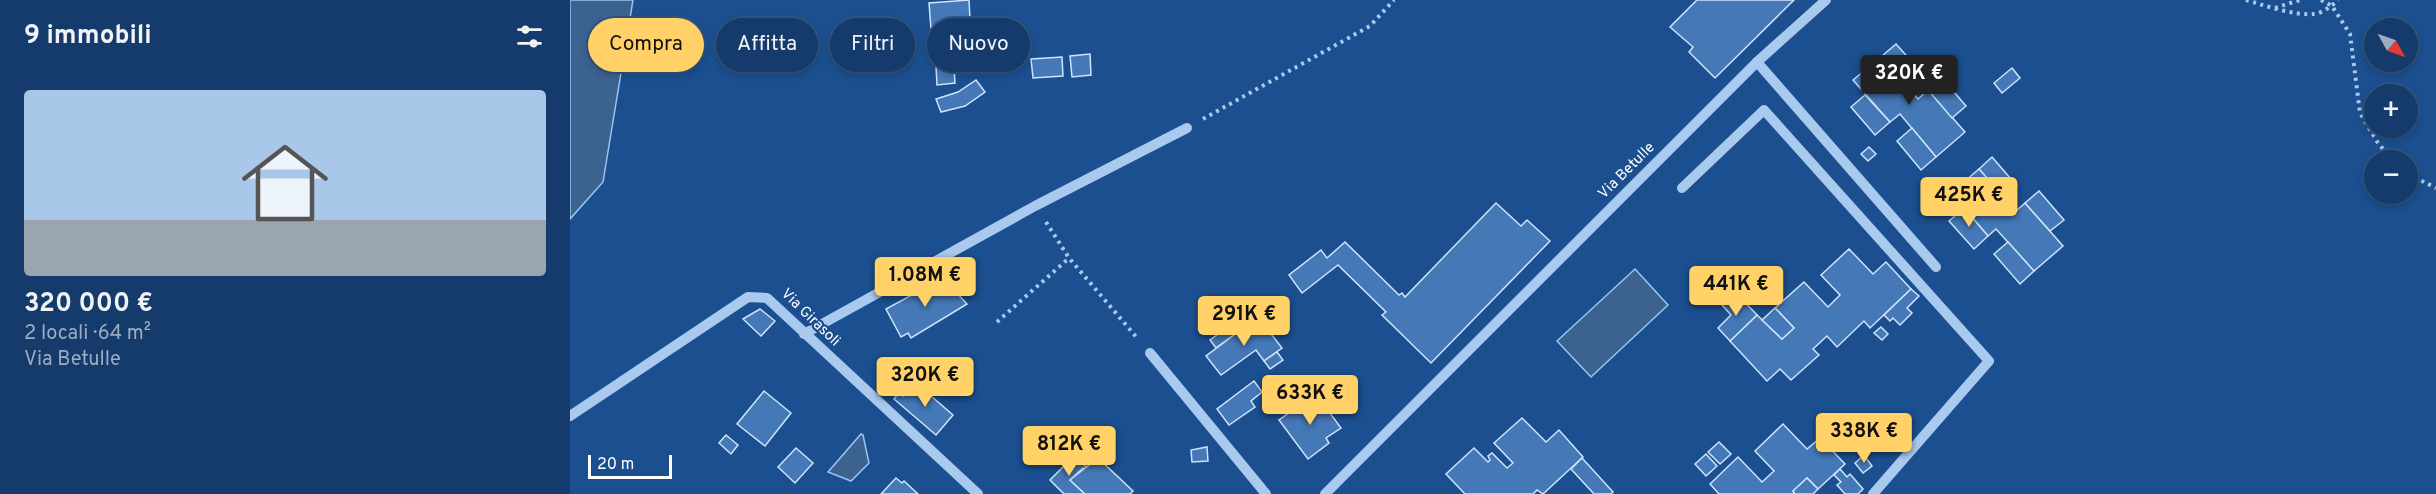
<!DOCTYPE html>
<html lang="it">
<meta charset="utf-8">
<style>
:root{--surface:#143b6b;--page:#214673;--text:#f1f3f6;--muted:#9dadc1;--line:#33557e;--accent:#ffd166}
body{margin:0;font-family:Overpass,sans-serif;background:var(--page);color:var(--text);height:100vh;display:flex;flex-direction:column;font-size:22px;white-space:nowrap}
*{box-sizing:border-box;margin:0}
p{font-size:20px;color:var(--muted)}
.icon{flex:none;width:33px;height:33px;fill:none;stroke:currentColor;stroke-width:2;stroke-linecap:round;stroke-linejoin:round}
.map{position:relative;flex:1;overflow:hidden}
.panel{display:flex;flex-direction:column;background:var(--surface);width:570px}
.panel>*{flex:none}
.banner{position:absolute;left:18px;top:18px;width:570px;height:54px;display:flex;gap:12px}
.needle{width:39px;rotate:130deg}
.controls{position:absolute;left:1794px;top:18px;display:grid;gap:12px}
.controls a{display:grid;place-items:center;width:54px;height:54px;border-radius:50%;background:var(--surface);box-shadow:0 3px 9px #0003,0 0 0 2px var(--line);font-size:30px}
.scale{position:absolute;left:18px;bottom:15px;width:84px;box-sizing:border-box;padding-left:6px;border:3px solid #fff;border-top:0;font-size:16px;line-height:21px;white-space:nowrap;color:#fff;-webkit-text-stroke:4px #1b4f8f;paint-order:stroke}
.price{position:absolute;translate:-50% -51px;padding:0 14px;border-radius:6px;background:var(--accent);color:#111;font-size:20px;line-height:39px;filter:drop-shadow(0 2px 3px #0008)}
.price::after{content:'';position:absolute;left:50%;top:36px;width:18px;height:14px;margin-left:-9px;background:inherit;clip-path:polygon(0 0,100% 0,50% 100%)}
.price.selected{background:#222;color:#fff}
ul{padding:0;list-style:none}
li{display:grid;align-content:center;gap:12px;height:318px;padding:0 24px}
li span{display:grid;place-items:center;height:186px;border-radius:6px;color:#555}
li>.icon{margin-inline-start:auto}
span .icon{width:108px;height:108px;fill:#fffc;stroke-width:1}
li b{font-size:26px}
h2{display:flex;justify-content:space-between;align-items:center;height:72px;padding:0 24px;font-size:26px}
.tag{padding:0 21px;border-radius:27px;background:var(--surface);box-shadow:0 3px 9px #0003,0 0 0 2px var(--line);font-size:21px;line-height:54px}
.tag.selected{background:var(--accent);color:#111}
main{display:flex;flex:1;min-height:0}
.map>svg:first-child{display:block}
.water{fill:#3c6290;stroke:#9cc4f0;stroke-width:1.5}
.building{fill:#4478b7;stroke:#cfe3fa;stroke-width:1.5}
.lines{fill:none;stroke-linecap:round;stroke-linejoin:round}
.path{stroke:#a9c9ee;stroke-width:4;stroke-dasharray:3 4.5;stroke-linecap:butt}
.minor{stroke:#a9c9ee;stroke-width:10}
.labels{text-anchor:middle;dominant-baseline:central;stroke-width:4.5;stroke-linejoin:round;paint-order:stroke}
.street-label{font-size:15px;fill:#fff;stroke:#1b4f8f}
</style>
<main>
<section class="panel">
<h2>9 immobili<svg class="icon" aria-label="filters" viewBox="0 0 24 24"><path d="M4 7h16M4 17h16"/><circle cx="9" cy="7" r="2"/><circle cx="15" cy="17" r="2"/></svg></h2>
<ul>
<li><span style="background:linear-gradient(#a9c7e8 70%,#9aa5b1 0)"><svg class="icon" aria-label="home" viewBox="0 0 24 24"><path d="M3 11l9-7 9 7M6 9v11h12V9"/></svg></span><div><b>320 000 €</b><p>2 locali · 64 m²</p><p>Via Betulle</p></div></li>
</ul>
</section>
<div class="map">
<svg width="1866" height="494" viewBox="0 0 1866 494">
<rect width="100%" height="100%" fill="#1b4f8f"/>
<g class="water">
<polygon points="0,0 63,0 33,182 0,219"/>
<polygon points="1065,269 1098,305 1021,377 987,341"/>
<polygon points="291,434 293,435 299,463 281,481 258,472"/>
</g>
<g class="building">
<polygon points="399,0 401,39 362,42 359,3"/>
<polygon points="1127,0 1224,0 1145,78 1119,52 1123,47 1100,27"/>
<polygon points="1326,44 1351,72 1336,85 1312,56"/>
<polygon points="520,54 521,75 502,77 500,56"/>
<polygon points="1312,56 1348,99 1358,90 1395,132 1366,157 1330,114 1320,122 1283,80"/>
<polygon points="492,57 493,76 463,78 461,59"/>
<polygon points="384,65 385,83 367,85 366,67"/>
<polygon points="1442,68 1450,78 1432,93 1424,83"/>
<polygon points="1372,78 1396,106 1382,118 1358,90"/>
<polygon points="406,80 415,92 395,106 371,112 366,99 388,92"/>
<polygon points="1295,95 1320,122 1305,135 1281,107"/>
<polygon points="1342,128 1366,157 1351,170 1327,141"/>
<polygon points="1299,147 1306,154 1298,161 1291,154"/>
<polygon points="1422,157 1447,186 1434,197 1409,169"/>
<polygon points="1409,169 1446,211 1455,203 1493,246 1464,271 1426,229 1418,236 1381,193"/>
<polygon points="1469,191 1494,220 1480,231 1455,203"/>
<polygon points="926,203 951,226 957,220 980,241 861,363 812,315 816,312 768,265 732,293 719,275 751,250 757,258 775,242 829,295 832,293 835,297"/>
<polygon points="1394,208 1418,236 1404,249 1379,221"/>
<polygon points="1438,242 1464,271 1450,284 1424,254"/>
<polygon points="1279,249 1303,274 1316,262 1341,289 1300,328 1294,321 1267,347 1257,336 1243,349 1249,355 1221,380 1210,369 1197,381 1160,341 1187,315 1212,339 1224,328 1205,308 1234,282 1258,307 1270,295 1251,275"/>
<polygon points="373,278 397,304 341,338 338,333 331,337 316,309"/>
<polygon points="1341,289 1349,296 1337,308 1342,313 1330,325 1323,318 1320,321 1314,315"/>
<polygon points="1165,292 1187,315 1160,341 1148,328 1161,315 1152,305"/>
<polygon points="680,307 688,317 646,348 640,340 651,332 649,330"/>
<polygon points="1205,308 1224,328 1212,339 1192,320"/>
<polygon points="190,309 205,321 191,336 173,319"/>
<polygon points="688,317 712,348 694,361 686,350 651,375 636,356"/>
<polygon points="1311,327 1318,334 1312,340 1304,333"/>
<polygon points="707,352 713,360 700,369 694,361"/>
<polygon points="684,381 692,392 681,401 685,407 659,425 647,409"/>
<polygon points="345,382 383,415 366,435 324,399 329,393 333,396"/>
<polygon points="194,391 221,413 195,446 167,424"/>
<polygon points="746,394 771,428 756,438 759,443 738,459 709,420"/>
<polygon points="952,418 976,442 989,430 1013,457 973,494 967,490 963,494 895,494 876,474 904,448 918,462 920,460 918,456 922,453 937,468 943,463 924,443"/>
<polygon points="1213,424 1237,449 1250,438 1275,464 1248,489 1237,478 1223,491 1225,494 1149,494 1140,484 1168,457 1192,482 1204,471 1185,451"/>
<polygon points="156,435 168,445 161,454 149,443"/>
<polygon points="1149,442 1161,454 1150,464 1138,452"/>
<polygon points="637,447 638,461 622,462 621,450"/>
<polygon points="226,448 243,463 225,483 208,467"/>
<polygon points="1136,454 1147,466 1136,476 1125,464"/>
<polygon points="505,455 517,468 515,470 513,468 500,480 515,494 494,494 480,480"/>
<polygon points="1294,455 1302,466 1293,473 1285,463"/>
<polygon points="528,458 563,491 560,494 515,494 500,480"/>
<polygon points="1012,458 1043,492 1041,494 1024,494 1001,469"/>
<polygon points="1270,469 1277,477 1280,474 1293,489 1288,494 1275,494 1267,485 1271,482 1264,475"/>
<polygon points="326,478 332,483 334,481 348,494 311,494"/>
<polygon points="1237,478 1248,489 1243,494 1225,494 1223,491"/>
</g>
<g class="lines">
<g class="path">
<path d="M1676,0C1693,5 1725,16 1743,14C1751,14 1762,6 1768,0"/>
<polyline points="1751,0 1762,6 1780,34 1790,113 1808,143 1822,160"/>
<polyline points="1705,8 1730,0"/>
<polyline points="633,119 800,26 824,0"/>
<polyline points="1838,174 1866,188"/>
<polyline points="476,222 499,258 568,339"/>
<polyline points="427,322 499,258"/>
</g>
<g class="minor">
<polyline points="1187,62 1256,0"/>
<polyline points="1112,188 1194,110 1419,361 1303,494"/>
<polyline points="234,334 465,206 617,128"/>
<polyline points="580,353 696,494"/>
<polyline points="0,416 178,297 197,298 408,494"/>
<polyline points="755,494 1187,62 1366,267"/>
</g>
</g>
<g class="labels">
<g class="street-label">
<text transform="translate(1057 171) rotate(-45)">Via Betulle</text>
<text transform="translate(240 318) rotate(44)">Via Girasoli</text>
</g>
</g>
</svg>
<div class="controls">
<a><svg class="needle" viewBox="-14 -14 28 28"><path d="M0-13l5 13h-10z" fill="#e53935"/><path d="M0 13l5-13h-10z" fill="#9dadc1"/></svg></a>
<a>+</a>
<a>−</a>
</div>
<div class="scale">20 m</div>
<b class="price selected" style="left:1339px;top:106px">320K €</b>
<b class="price" style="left:1399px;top:228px">425K €</b>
<b class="price" style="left:355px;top:308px">1.08M €</b>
<b class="price" style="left:1166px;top:317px">441K €</b>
<b class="price" style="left:674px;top:347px">291K €</b>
<b class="price" style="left:355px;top:408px">320K €</b>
<b class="price" style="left:740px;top:426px">633K €</b>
<b class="price" style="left:1294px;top:464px">338K €</b>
<b class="price" style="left:499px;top:477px">812K €</b>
<div class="banner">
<a class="tag selected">Compra</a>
<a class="tag">Affitta</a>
<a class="tag">Filtri</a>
<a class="tag">Nuovo</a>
</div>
</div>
</main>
